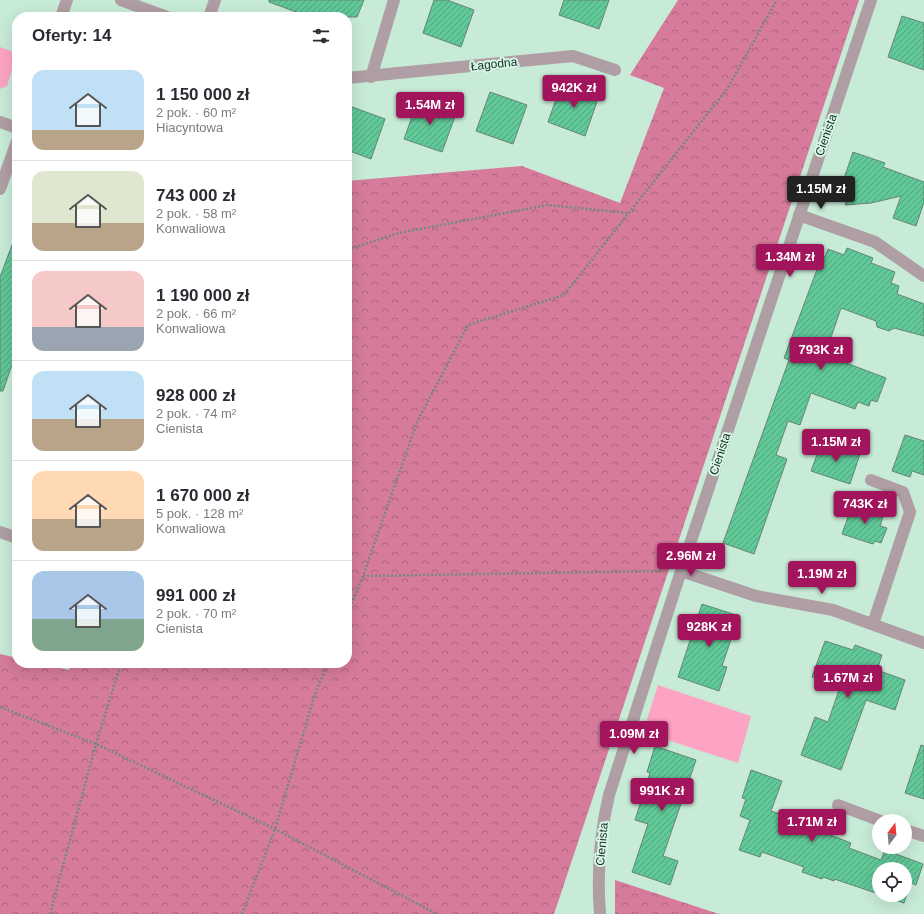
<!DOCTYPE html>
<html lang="pl">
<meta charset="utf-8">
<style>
:root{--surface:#fff;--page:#f7f7f7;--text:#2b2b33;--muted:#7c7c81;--line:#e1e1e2;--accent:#a2155c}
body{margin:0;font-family:Helvetica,sans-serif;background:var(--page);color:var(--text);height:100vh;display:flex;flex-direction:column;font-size:15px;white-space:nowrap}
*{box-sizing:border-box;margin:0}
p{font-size:13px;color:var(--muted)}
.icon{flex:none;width:22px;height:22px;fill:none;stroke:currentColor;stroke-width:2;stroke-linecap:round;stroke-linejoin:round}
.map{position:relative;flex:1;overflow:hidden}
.drawer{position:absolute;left:12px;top:12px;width:340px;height:656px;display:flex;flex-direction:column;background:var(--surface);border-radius:16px;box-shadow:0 4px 16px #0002}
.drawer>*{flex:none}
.needle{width:26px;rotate:16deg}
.tools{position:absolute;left:872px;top:814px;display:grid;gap:8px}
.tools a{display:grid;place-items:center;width:40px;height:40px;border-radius:50%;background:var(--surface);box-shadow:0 4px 16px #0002;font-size:20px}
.price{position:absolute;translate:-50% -34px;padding:0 9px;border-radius:4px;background:var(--accent);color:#fff;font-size:13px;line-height:26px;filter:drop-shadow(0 1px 2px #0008)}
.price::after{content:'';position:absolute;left:50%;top:24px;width:12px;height:9px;margin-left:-6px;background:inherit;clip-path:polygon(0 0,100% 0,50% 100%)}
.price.active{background:#222;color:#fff}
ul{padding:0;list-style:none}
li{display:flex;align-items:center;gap:12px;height:100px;padding:0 20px}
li+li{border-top:1px solid var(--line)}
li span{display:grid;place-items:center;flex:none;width:112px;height:80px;border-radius:12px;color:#555}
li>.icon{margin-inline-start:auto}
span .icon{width:48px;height:48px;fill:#fffc;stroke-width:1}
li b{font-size:17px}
h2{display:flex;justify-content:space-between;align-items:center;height:48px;padding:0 20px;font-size:17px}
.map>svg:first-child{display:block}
.grass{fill:#fda3c3}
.forest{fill:url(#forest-crowns)}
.building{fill:url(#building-hatch);stroke:#658675}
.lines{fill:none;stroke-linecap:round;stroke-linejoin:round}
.path{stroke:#718a7d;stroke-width:2.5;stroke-dasharray:2 2;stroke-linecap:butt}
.lane{stroke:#af9ea3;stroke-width:12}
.street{stroke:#af9ea3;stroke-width:12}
.labels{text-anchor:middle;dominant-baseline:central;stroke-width:4;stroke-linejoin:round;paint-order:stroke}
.street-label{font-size:12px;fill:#223029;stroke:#d4f8e5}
</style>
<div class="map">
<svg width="924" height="914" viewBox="0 0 924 914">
<defs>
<pattern id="forest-crowns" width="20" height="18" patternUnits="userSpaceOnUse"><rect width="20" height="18" fill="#d67b9c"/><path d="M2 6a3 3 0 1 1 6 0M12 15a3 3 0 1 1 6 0" fill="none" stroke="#ad657f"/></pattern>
<pattern id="building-hatch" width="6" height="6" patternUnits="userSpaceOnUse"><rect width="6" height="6" fill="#61c898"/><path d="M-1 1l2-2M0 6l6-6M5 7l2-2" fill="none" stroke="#50a37c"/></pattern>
</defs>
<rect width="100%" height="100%" fill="#c7ebd7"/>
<g class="grass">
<polygon points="0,47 17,53 7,86 0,89"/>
<polygon points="658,685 751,716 738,763 643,732"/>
</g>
<g class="forest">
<polygon points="678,0 859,0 554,914 0,914 0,654 17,658 17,663 38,663 69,670 71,663 347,663 347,181 522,166 620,203 664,88 630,75"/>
<polygon points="615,880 719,914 615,914"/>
</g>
<g class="building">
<polygon points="269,0 364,0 357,17 310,17 269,2"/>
<polygon points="434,0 447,0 474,10 461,47 423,33"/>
<polygon points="564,0 609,0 599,29 559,15"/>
<polygon points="902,16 924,23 924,70 888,57"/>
<polygon points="562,82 599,96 585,136 548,122"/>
<polygon points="490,92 527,105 513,144 476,131"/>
<polygon points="418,100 456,114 442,152 404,139"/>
<polygon points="347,105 385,119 371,159 347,150"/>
<polygon points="853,152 885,163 883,167 924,182 924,202 916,226 893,218 901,196 871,203 845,205 848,196 839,193"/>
<polygon points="15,237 17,237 17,350 3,391 0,391 0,277"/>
<polygon points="847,248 873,258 871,263 895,272 891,283 899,286 897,294 924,304 924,336 894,328 889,331 877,327 876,321 841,308 825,355 886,378 877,402 871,400 869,406 858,402 855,409 811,393 800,425 788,421 776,455 787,459 754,554 723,543 789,360 784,358 822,256 825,257 828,249 844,255"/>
<polygon points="905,435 924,441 924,475 912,471 910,477 892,471"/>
<polygon points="822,441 860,454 850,484 811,471"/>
<polygon points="853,503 884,514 880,526 887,528 881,543 875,541 873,544 842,534"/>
<polygon points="702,604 739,616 722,666 727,667 719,691 678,677"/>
<polygon points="825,641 853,650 855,645 882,655 877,670 905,680 895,710 866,700 841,770 801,755 815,717 828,722 840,687 812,677"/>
<polygon points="921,745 924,746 924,799 905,793"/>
<polygon points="655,746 696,760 663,856 678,861 670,885 632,872 648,824 635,820 650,773 647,772"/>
<polygon points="751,770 782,781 771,811 826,829 825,833 851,843 849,848 881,860 885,850 923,864 916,885 911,883 904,903 881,895 905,895 905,869 879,869 879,894 834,879 834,881 823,877 822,879 802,872 804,867 762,852 760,857 739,850 750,820 740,816 746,799 742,798"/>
</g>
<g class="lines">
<g class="path">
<polyline points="347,250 399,233 548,205 628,213"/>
<polyline points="363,576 662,571"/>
<polyline points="347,615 363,576 417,422 468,325 564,295 727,89 777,0"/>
<polyline points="0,707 96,744 275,829 437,914"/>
<polyline points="50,914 96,744 121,663"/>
<polyline points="242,914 275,829 315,694 328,663"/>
</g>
<g class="lane">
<polyline points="838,805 881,821"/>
<polyline points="905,830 924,836"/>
</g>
<g class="street">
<polyline points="121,0 167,17"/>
<polyline points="61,17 67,0"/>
<polyline points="209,17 215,0"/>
<polyline points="371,77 394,0"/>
<polyline points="347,78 573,56 615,70"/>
<polyline points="0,122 17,128"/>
<polyline points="0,189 17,141"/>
<polyline points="799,215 875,242 924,276"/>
<polyline points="871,480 903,492 910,512 873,624"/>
<polyline points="0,532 17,538"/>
<polyline points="681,571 756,596 833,610 924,643"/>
<path d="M600,914C597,875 600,833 609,795L681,571L871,0"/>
</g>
</g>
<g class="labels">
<g class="street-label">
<text transform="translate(494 64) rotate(-6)">Łagodna</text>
<text transform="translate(826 135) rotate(-71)">Cienista</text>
<text transform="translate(720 454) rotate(-72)">Cienista</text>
<text transform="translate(602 844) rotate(-85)">Cienista</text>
</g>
</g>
</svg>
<div class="tools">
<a><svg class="needle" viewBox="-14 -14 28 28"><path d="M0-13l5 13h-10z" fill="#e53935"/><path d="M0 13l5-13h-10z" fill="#7c7c81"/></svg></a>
<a><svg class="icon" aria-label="locate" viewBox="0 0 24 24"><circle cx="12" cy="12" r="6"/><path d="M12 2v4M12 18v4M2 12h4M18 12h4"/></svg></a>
</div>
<b class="price" style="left:574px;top:109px">942K zł</b>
<b class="price" style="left:430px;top:126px">1.54M zł</b>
<b class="price active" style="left:821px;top:210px">1.15M zł</b>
<b class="price" style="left:790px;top:278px">1.34M zł</b>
<b class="price" style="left:821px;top:371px">793K zł</b>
<b class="price" style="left:836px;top:463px">1.15M zł</b>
<b class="price" style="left:865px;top:525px">743K zł</b>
<b class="price" style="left:691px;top:577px">2.96M zł</b>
<b class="price" style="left:822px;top:595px">1.19M zł</b>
<b class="price" style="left:709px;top:648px">928K zł</b>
<b class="price" style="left:848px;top:699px">1.67M zł</b>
<b class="price" style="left:634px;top:755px">1.09M zł</b>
<b class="price" style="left:662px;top:812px">991K zł</b>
<b class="price" style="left:812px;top:843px">1.71M zł</b>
<section class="drawer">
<h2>Oferty: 14<svg class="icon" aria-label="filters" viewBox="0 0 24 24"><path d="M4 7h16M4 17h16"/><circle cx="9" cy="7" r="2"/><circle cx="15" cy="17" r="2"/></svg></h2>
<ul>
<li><span style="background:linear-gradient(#bfe0f5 75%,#b9a48a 0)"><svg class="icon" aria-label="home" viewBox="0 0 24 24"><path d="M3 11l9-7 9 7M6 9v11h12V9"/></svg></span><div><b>1 150 000 zł</b><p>2 pok. · 60 m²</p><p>Hiacyntowa</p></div></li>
<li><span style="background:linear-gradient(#dfe7d0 65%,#b9a48a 0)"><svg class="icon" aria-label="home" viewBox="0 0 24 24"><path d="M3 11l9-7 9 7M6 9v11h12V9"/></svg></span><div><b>743 000 zł</b><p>2 pok. · 58 m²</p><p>Konwaliowa</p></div></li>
<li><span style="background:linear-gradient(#f6c9c9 70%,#9aa5b1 0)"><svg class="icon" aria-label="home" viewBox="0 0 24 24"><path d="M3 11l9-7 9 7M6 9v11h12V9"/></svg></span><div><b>1 190 000 zł</b><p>2 pok. · 66 m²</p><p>Konwaliowa</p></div></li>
<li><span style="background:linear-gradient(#bfe0f5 60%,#b9a48a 0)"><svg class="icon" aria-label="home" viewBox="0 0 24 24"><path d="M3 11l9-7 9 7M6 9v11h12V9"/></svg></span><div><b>928 000 zł</b><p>2 pok. · 74 m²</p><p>Cienista</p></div></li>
<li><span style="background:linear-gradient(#ffd9b3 60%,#b9a48a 0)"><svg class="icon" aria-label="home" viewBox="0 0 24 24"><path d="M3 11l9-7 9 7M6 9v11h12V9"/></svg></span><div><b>1 670 000 zł</b><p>5 pok. · 128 m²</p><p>Konwaliowa</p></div></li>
<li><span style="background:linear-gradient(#a9c7e8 60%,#7fa58c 0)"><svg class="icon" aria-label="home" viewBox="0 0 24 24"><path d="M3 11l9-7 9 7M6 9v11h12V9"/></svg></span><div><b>991 000 zł</b><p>2 pok. · 70 m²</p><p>Cienista</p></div></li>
</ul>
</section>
</div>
